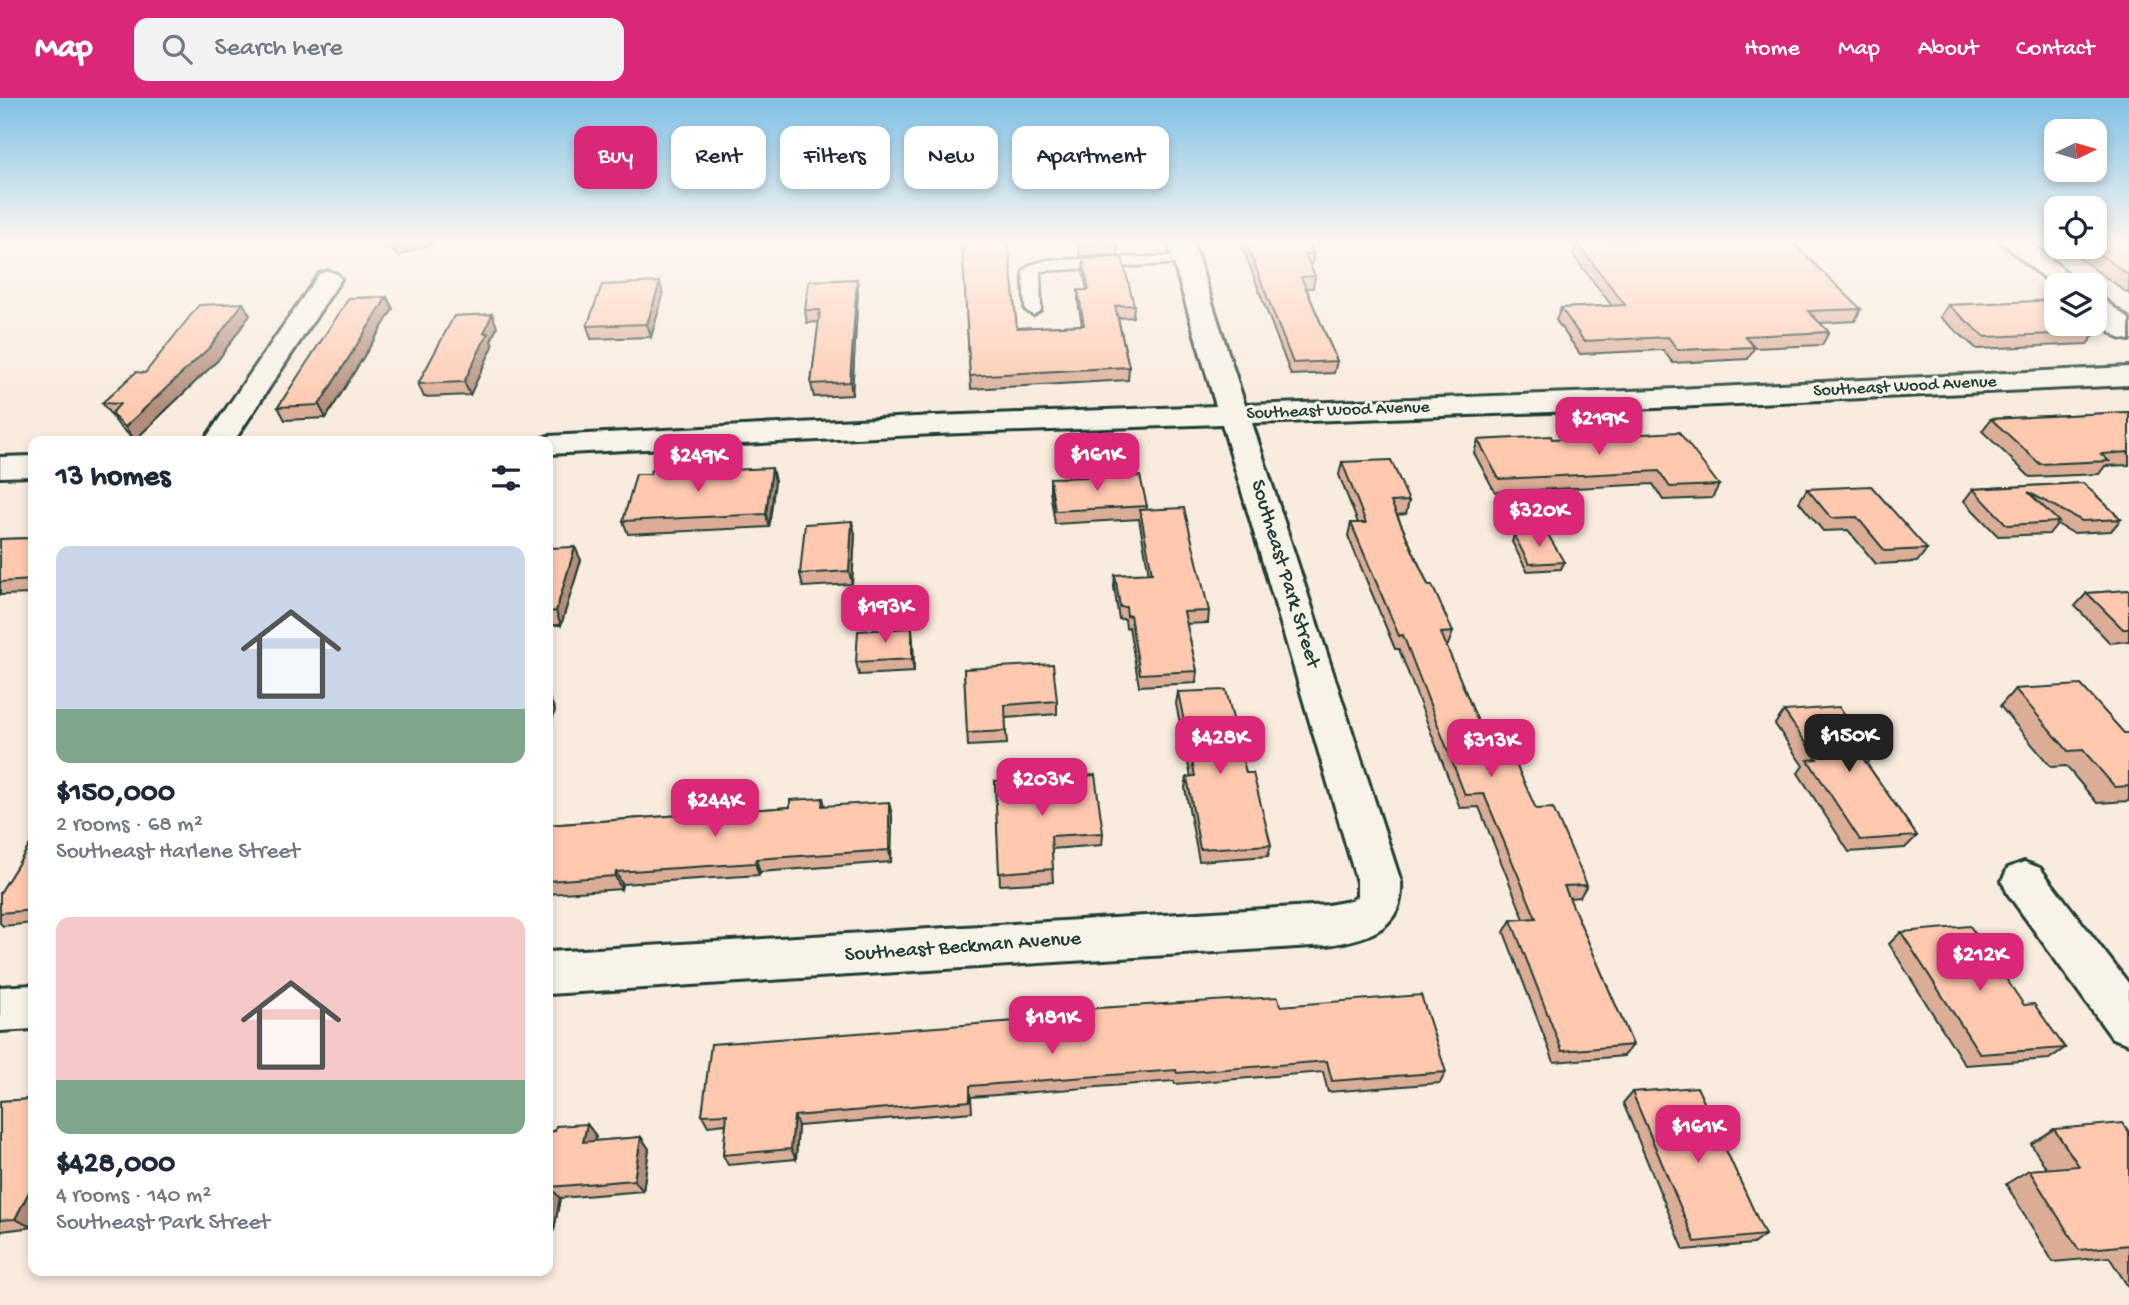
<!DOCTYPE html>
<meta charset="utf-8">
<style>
:root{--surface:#fff;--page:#f2f2f3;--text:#1f2937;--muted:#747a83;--accent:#db2777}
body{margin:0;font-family:"Gochi Hand",sans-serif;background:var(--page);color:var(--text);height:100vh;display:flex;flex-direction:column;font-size:26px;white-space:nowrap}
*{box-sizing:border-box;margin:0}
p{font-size:23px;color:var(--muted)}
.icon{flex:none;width:38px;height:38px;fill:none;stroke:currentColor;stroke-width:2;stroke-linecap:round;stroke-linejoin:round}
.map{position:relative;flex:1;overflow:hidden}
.drawer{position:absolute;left:28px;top:338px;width:525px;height:840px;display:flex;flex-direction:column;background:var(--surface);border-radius:14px;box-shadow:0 4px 10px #0003}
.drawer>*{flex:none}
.guide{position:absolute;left:574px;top:28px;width:665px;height:63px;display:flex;gap:14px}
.needle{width:46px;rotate:85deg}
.fabs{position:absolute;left:2044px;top:21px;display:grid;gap:14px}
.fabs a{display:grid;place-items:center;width:63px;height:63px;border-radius:14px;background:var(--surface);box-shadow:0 4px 10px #0003;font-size:35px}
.price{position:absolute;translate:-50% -60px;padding:0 16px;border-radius:14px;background:var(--accent);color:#fff;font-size:23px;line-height:46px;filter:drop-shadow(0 2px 4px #0008)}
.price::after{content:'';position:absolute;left:50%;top:42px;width:21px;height:16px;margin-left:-10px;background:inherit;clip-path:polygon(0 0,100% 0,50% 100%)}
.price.selected{background:#222;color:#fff}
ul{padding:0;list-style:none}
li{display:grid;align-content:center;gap:14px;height:371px;padding:0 28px}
li span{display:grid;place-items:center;height:217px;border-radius:14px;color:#555}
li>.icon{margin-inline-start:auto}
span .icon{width:126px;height:126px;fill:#fffc;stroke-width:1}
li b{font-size:30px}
h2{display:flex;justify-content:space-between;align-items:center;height:84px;padding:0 28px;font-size:30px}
.tag{padding:0 24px;border-radius:14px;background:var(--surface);box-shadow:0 4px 10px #0003;font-size:24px;line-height:63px}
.tag.selected{background:var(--accent);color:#fff}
header{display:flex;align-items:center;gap:42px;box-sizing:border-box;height:98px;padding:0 35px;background:var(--accent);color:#fff}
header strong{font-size:33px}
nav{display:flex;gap:38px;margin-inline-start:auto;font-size:24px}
.search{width:490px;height:63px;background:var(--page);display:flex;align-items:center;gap:18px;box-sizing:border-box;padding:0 24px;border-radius:14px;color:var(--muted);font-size:26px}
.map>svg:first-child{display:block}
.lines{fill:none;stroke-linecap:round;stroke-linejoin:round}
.service-casing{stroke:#1f3d34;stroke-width:5}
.minor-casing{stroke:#1f3d34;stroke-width:6}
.service{fill:#f7f3e8;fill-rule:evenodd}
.minor{fill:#f7f3e8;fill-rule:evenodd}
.wall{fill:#dbad97;stroke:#1f3d34;stroke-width:2}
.shaded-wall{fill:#b28d7b;stroke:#1f3d34;stroke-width:2}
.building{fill:#ffc9b0;stroke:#1f3d34;stroke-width:2}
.labels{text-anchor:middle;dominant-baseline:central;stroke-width:6;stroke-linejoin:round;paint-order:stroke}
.far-street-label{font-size:18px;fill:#1f3d34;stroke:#f7f3e8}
.street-label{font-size:21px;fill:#1f3d34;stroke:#f7f3e8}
</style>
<header>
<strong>Map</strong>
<div class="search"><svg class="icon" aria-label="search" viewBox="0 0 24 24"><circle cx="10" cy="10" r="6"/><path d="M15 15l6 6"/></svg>Search here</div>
<nav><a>Home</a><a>Map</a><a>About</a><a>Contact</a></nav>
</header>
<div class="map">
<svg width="2129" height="1207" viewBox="0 0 2129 1207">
<rect width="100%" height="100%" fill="#f9ebdd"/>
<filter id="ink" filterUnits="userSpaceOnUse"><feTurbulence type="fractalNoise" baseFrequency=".0143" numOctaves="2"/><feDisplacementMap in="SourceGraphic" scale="14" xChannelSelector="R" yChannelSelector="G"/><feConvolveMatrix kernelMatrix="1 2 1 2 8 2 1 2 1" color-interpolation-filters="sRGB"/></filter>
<g filter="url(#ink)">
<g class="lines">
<defs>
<polygon id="service" points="1185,158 1190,159 1192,162 1190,165 1040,173 1041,212 1033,217 1025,212 1023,174 1030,167 1048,162"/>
<g id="minor">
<path d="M1167,142H1192L1245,307L1656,292L2129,269V287L1656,310L1252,325L1401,784C1404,831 1367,841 1328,847L548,896V854L1328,807L1350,803L1357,799V784L1222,326L935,336L548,356V343H535L548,338L935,318L1216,308Z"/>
<polygon points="1999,142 2027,142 2082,187 2056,187 2056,190"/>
<polygon points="328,173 337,176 341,181 234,343 204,343 319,176"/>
<polygon points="2095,200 2104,202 2129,221 2129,242 2119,240 2095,221"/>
<polygon points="33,358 33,378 0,379 0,359"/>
<polygon points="2024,764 2040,770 2129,886 2129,946 2112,940 2008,796 2002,783 2008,770"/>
<polygon points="33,887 33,931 0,933 0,889"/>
</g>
</defs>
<use href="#service" class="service-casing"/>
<use href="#minor" class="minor-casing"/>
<use href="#service" class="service"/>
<use href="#minor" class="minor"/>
</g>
<g class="wall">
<polygon points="377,142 431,142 433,146 398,158"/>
<polygon points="962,142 1017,230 1082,227 1078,205 1078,192 1087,192 1083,173 1083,161 1134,207 1133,219 1118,220 1129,269 1128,282 971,291"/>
<polygon points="1077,142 1118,142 1118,157 1080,158"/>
<polygon points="1240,142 1308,142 1313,156 1312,167 1310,167 1315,178 1313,190 1306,190 1337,263 1334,275 1291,277"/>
<polygon points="2129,142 2129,196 2064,149 2095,149"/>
<polygon points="1577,145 1861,211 1855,223 1819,225 1829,234 1822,247 1754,250 1748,261 1673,265 1663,252 1580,256 1556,222 1561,210 1612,208 1573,157"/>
<polygon points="857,181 858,193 852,297 814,299 811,286 819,224 807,225 805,212"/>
<polygon points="663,197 651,239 591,241 587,228"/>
<polygon points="1948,207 2097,234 2087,246 1977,251 1940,219"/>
<polygon points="393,211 326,320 285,322 278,309"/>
<polygon points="492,216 497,229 491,243 493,248 470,297 424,299 418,286"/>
<polygon points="250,217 218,262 135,342 120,329 102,305 145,275"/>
<polygon points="2129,314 2129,367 2105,368 2099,376 2030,379 1982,333 1991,321"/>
<polygon points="1552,341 1719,387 1712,400 1663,402 1653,386 1495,394 1474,355 1478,342"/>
<polygon points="1342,364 1409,403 1406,416 1397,417 1428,487 1453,534 1448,547 1446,548 1480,629 1587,787 1580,799 1569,800 1633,947 1624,958 1554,964 1504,834 1511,822 1524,821 1479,709 1460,710 1399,551 1395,551 1348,438 1351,425 1358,425 1339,377"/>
<polygon points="692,374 775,383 769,429 628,436 623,423"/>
<polygon points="1050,380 1147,408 1146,412 1209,513 1208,525 1186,526 1197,573 1196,585 1139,588 1129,529 1126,530 1125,521 1119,521 1114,489 1115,477 1149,476 1139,421 1055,426 1050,393"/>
<polygon points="2083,385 2121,421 2111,433 2073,435 2057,426 2049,436 1998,438 1964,403 1973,391"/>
<polygon points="1807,391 1927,451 1917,464 1876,466 1848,432 1823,433 1799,404"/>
<polygon points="855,436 852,486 803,489 800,476"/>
<polygon points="1514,437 1564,464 1561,471 1527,473 1512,444"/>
<polygon points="33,440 33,496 0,497 0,441"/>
<polygon points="548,450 581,462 561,527 548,527"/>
<polygon points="2129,492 2129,543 2110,545 2075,508 2087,495"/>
<polygon points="913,543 914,574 859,577 856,564"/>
<polygon points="964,571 1057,603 1057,616 1005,620 1007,646 968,648"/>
<polygon points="2015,591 2124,635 2129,635 2129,703 2097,705 2066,668 2051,669 2000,608"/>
<polygon points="1178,594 1246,675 1271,747 1268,758 1199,763 1185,690 1187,679 1191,679 1176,606"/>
<polygon points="1784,613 1873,658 1867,666 1917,738 1905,750 1849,754 1798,675 1803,668 1775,626"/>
<polygon points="995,683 1103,735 1102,747 1051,751 1053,784 1000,787"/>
<polygon points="823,700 825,708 892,717 891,764 760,774 759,777 622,786 621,791 548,796 548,727 790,709"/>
<polygon points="33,742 33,825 3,828 0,825 0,795"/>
<polygon points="1901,834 2065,950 2049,961 1965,967 1889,846"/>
<polygon points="1280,908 1446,974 1440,985 1328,994 1323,974 1175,986 1174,983 971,999 972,1014 798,1028 796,1061 728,1067 723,1057 726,1026 708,1028 702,1017"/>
<polygon points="1632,994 1765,1137 1753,1146 1684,1152 1623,1005"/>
<polygon points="33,1001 33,1129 2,1133 0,1137 0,1003"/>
<polygon points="587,1026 596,1038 595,1043 641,1039 649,1051 643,1093 560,1100 554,1132 548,1133 548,1034"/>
<polygon points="2054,1031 2129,1034 2129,1190 2109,1159 2053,1164 2006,1086 2029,1072 2047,1071 2031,1046"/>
</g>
<g class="shaded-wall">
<polygon points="403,142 431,142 433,146 398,158 392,146"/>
<polygon points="857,181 858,193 852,297 850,284"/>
<polygon points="660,184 663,197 651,239 647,226"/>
<polygon points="387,199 393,211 326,320 319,307"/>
<polygon points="243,205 250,217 218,262 135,342 125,329"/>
<polygon points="492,216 497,229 491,243 493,248 470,297 464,284 484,235"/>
<polygon points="772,370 775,383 769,429 766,416"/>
<polygon points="852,423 855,436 852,486 849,473"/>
<polygon points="575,449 581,462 561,527 556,513"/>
<polygon points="912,530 913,543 914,574 912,561"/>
<polygon points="549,599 555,612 548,638 548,602"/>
<polygon points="889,704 892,717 891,764 889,752"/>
<polygon points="756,761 760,774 759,777 755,765"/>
<polygon points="616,774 622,786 621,791 615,778"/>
<polygon points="794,1018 798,1028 796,1061 791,1051"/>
<polygon points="587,1026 596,1038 592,1056 583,1044"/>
<polygon points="641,1039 649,1051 643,1093 634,1082"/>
<polygon points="550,1089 560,1100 554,1132 548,1126 548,1100"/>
<polygon points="30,1092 33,1094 33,1130 15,1121"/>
</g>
<g class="building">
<polygon points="388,142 403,142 392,146"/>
<polygon points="962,142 1008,142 1017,230 1084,227 1078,192 1089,192 1083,161 1122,159 1134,207 1115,208 1129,269 970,278"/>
<polygon points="1079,142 1118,142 1118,145 1080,146"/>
<polygon points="1245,142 1308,142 1313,156 1305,156 1315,178 1301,179 1337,263 1293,265"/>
<polygon points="1650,142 1790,142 1861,211 1808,213 1829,234 1745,238 1754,249 1678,252 1668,239 1584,243 1561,210 1625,207 1577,145"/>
<polygon points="2095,142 2129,142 2129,177 2089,149 2095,149"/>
<polygon points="857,181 850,284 811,286 820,212 805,212 809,183"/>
<polygon points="660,184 647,226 587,228 602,187"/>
<polygon points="387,199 319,307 278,309 349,200"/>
<polygon points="2056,202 2056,226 2087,226 2097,234 1985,239 1948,207"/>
<polygon points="243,205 210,249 125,329 111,316 120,306 102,305 136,274 145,275 199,207"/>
<polygon points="492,216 484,235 488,235 464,284 418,286 454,218"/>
<polygon points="2129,314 2129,354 2101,356 2109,363 2040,366 1991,321"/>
<polygon points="1679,334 1719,387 1670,389 1659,373 1499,381 1478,342 1551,338 1552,341"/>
<polygon points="1391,362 1409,403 1391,404 1428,487 1432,487 1453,534 1441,535 1480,629 1499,628 1536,711 1553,710 1587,787 1564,788 1633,947 1562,953 1511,822 1536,820 1484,696 1465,697 1403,537 1399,538 1351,425 1366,425 1342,364"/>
<polygon points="691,370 690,374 772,370 766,416 623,423 636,376 650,376 651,372"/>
<polygon points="1140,378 1147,408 1055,413 1050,380"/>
<polygon points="2083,385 2121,421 2082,423 2028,394 2059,424 2007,427 1973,391"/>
<polygon points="1871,388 1927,451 1885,453 1857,419 1831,420 1807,391"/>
<polygon points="1184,410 1209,513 1184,514 1197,573 1140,576 1130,517 1127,518 1126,509 1120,509 1115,477 1152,475 1140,412"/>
<polygon points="852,423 849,473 800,476 805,426"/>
<polygon points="1547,435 1564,464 1529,466 1514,437"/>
<polygon points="33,440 33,482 0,484 0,441"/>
<polygon points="575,449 556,513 548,514 548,450"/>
<polygon points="2129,492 2129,531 2123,531 2087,495"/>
<polygon points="912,530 912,561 856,564 858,533"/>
<polygon points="1053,566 1057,603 1005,607 1006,633 967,635 964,571"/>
<polygon points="2081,587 2124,635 2129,635 2129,688 2115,689 2083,652 2068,653 2015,591"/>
<polygon points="1226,592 1246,675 1253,675 1271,747 1200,751 1187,679 1195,678 1178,594"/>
<polygon points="1839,609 1873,658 1862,659 1917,738 1860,742 1808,662 1817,661 1784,613"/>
<polygon points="1095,677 1103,735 1051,738 1053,771 999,775 995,683"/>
<polygon points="823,700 822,708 889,704 889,752 756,761 755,765 616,774 615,778 548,783 548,727 790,709 790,702"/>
<polygon points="33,742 33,812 0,815 0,795"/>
<polygon points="1970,828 2024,907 2034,906 2065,950 1980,956 1901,834"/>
<polygon points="1421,897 1446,974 1332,983 1327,963 1177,975 1176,972 970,988 970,1003 794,1018 791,1051 723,1057 727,1016 702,1017 711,946 1016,923 1016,915 1278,899 1280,908"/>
<polygon points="1697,989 1765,1137 1695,1144 1632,994"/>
<polygon points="33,1001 33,1092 30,1092 15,1121 0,1122 0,1003"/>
<polygon points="2123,1025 2129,1034 2129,1147 2079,1152 2029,1072 2079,1068 2054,1031"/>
<polygon points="587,1026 583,1044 641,1039 634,1082 550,1089 548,1100 548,1034 555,1033 556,1028"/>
</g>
</g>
<linearGradient id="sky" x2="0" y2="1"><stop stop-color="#7fc0e5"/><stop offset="0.46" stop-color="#fcf6f0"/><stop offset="1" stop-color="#fcf6f0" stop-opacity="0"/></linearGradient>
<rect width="2129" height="311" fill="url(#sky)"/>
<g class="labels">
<g class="far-street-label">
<text transform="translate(1905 289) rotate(-3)">Southeast Wood Avenue</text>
<text transform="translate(1338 313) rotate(-2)">Southeast Wood Avenue</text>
</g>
<g class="street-label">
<text transform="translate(1284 476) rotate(73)">Southeast Park Street</text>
<text transform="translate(963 850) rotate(-4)">Southeast Beckman Avenue</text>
</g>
</g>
</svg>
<div class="fabs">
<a><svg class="needle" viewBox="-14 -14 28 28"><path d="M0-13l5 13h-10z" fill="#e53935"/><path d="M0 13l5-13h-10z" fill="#747a83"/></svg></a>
<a><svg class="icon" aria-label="locate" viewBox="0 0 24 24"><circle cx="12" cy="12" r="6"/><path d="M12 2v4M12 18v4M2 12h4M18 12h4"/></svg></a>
<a><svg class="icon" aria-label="layers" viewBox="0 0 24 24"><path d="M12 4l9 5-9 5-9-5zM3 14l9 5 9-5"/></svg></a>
</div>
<b class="price" style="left:1599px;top:359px">$219K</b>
<b class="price" style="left:1097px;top:395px">$161K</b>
<b class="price" style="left:698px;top:396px">$249K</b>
<b class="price" style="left:1539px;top:451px">$320K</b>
<b class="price" style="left:885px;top:547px">$193K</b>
<b class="price selected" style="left:1849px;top:676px">$150K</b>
<b class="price" style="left:1220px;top:678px">$428K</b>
<b class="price" style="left:1491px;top:681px">$313K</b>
<b class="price" style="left:1042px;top:720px">$203K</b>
<b class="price" style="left:715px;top:741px">$244K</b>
<b class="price" style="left:1980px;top:895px">$212K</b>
<b class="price" style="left:1052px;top:958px">$181K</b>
<b class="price" style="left:1698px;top:1067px">$161K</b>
<div class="guide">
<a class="tag selected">Buy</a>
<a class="tag">Rent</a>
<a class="tag">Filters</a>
<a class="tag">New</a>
<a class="tag">Apartment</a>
</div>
<section class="drawer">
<h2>13 homes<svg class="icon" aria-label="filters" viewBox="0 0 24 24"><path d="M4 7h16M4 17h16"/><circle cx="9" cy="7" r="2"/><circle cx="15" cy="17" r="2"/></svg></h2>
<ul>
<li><span style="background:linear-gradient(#c9d6e8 75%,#7fa58c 0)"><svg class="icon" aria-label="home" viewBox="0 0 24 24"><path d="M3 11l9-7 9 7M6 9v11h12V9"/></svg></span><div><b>$150,000</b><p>2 rooms · 68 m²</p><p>Southeast Harlene Street</p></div></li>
<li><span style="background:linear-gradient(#f6c9c9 75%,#7fa58c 0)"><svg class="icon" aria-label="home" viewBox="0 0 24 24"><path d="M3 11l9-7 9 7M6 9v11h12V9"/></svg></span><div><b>$428,000</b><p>4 rooms · 140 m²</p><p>Southeast Park Street</p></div></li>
</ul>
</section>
</div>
